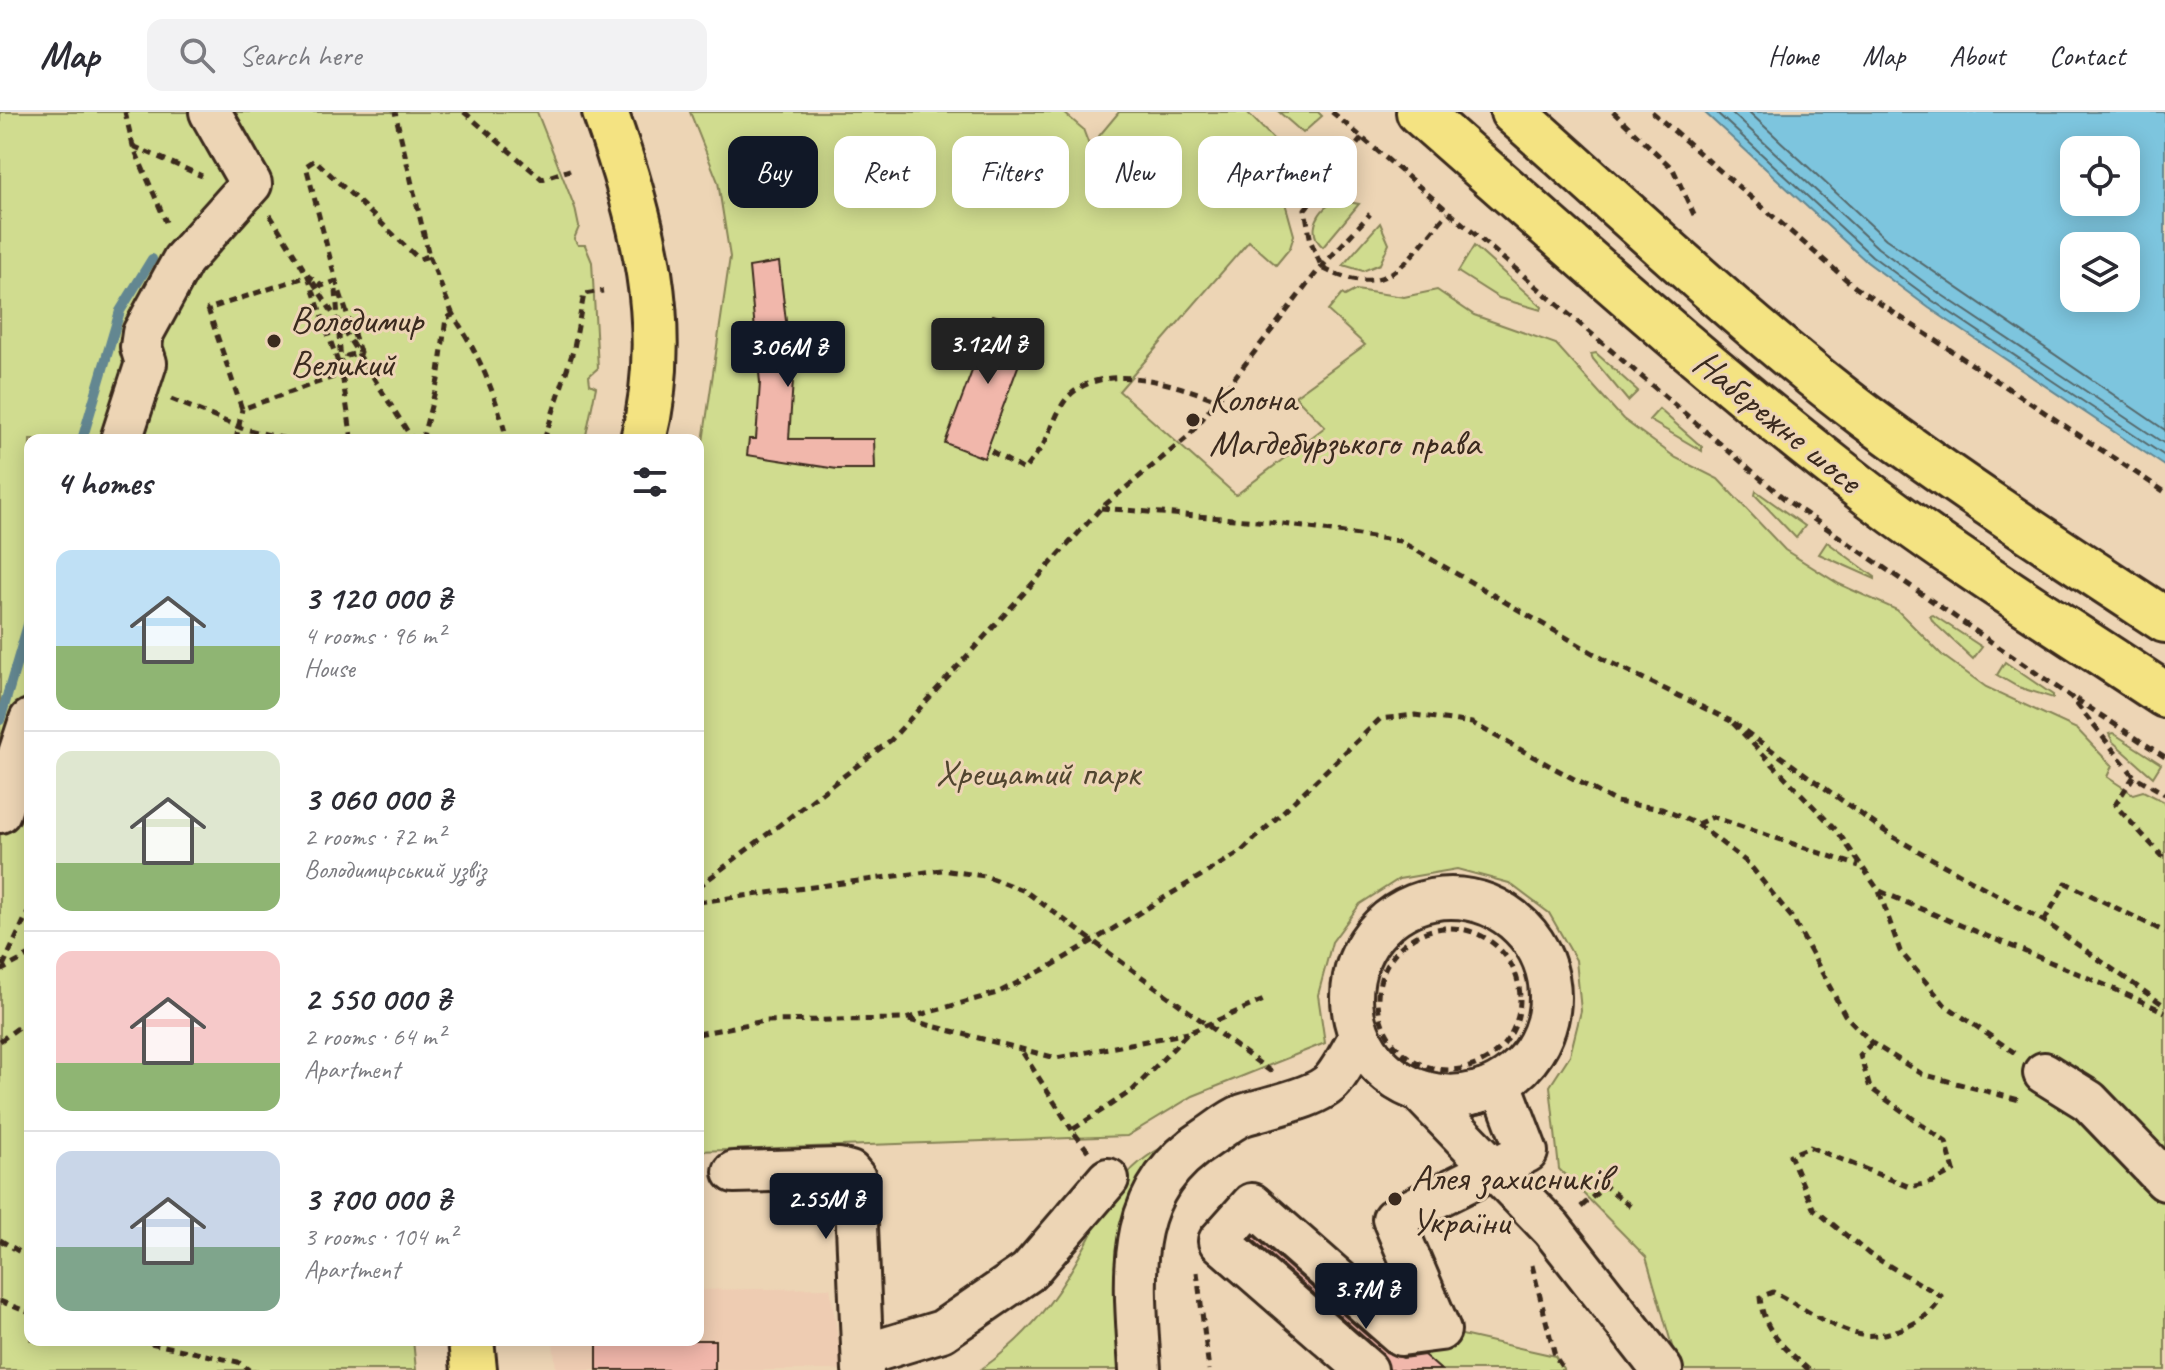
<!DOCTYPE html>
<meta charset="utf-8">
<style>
:root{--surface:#fff;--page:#f2f2f3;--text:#2b2b33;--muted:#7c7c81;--line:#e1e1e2;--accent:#111827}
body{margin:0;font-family:Caveat,sans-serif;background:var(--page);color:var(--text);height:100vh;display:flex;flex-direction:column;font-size:30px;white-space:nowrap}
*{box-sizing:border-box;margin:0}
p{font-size:26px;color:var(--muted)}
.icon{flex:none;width:44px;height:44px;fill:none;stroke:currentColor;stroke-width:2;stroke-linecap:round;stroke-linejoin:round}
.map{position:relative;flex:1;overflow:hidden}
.side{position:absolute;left:24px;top:322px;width:680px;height:912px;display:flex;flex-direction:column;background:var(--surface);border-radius:16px;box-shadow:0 4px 20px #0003}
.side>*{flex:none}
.guide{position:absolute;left:728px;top:24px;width:760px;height:72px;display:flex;gap:16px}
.tools{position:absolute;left:2060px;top:24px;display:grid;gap:16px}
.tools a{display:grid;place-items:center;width:80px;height:80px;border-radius:16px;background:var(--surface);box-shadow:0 4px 20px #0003;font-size:40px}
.price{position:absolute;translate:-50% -68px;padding:0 18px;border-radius:8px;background:var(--accent);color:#fff;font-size:26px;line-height:52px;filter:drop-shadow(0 2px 4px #0008)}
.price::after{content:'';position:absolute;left:50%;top:48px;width:24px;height:18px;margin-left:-12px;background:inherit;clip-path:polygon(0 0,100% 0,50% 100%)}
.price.active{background:#222;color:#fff}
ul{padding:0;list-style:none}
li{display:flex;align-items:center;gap:24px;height:200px;padding:0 32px}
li+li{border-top:2px solid var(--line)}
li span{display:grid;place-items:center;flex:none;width:224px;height:160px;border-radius:16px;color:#555}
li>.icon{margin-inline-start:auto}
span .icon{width:96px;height:96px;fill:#fffc;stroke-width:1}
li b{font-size:34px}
h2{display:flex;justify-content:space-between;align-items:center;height:96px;padding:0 32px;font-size:34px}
.pill{padding:0 28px;border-radius:16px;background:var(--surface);box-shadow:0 4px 20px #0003;font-size:28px;line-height:72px}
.pill.active{background:var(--accent);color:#fff}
header{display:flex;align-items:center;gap:48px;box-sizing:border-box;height:112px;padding:0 40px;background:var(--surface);border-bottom:2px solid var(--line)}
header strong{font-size:38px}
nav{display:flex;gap:44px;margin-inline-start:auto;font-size:28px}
.search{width:560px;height:72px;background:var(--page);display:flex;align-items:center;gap:20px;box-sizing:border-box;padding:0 28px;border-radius:16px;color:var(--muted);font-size:30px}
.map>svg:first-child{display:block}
.built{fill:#eeccb2}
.green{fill:#d0dc8f;stroke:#868356;stroke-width:2}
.water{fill:#7dc5de;stroke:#638791;stroke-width:2;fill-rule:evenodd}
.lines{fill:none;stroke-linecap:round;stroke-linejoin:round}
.shore{stroke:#55686b;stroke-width:2}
.stream{stroke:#638791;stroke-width:10}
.building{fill:#f1b7ab;stroke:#3b2a1e;stroke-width:2}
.minor-casing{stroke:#3b2a1e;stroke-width:46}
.major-casing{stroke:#3b2a1e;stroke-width:50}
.path{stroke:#3b2a1e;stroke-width:5;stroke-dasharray:8 6;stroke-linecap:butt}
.minor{stroke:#edd5b5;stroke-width:40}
.major{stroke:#f4e382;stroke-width:44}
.path-bridge{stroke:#3b2a1e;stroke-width:5;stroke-dasharray:8 6;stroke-linecap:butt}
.poi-dot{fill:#3b2a1e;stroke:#edd5b5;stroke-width:3}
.labels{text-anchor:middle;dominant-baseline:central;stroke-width:6;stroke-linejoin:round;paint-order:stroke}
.poi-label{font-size:38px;fill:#3b2a1e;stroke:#edd5b5;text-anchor:start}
.street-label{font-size:38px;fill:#3b2a1e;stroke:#edd5b5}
.park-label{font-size:38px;fill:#51452f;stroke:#edd5b5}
</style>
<header>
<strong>Map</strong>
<div class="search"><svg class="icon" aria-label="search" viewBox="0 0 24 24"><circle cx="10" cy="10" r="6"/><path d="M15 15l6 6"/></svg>Search here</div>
<nav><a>Home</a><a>Map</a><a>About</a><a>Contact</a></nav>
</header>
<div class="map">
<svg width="2165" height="1258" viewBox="0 0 2165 1258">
<rect width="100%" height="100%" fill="#edd5b5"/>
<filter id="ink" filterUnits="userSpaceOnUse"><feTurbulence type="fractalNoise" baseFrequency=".0125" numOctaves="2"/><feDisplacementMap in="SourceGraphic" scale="16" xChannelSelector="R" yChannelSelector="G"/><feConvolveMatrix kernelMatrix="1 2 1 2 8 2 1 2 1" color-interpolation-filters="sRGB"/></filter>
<g filter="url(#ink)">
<polygon class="built" points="830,1176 843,1258 556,1258 553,1228 698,1228 698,1178"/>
<g class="green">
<polygon points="0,0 537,0 575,96 579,115 574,127 578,133 585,133 592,150 598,256 589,264 590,272 596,275 585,328 30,328 30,1228 413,1228 416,1258 0,1258"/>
<polygon points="690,0 1063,0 1083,17 1092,41 1099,24 1119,0 1247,0 1288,42 1284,87 1294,123 1290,136 1276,153 1249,129 1119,279 1236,383 1325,315 1295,284 1365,233 1328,199 1342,182 1345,184 1356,178 1404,185 1437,178 1474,203 1556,232 1623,307 1676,346 1718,367 1785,438 1839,472 1897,498 1942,543 1986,575 2077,617 2112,654 2107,665 2133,682 2143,679 2165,690 2165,1258 1679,1258 1646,1145 1559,1057 1550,974 1570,943 1581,899 1576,848 1549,801 1509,771 1457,757 1399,767 1360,792 1332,830 1318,883 1325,931 1193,984 1127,1024 698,1039 698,364 730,145 718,70"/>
<polygon points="1279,0 1318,0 1322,4 1303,21"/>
<path d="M1338,88L1359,92L1323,135C1305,119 1319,95 1338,88Z"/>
<polygon points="1380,111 1389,132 1380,152 1363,159 1343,153"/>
<polygon points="1474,134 1542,195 1541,198 1499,186 1458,160"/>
<polygon points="1596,241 1638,279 1628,289 1593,247 1591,242"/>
<polygon points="1659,297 1702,335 1702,339 1649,308"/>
<polygon points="1756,379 1805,414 1796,426 1755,383"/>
<polygon points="1827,430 1875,465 1875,467 1819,442"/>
<polygon points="1933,503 1982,535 1973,547 1933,510 1930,504"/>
<polygon points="2005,550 2053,583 2053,586 2018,575 1997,563"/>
<polygon points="2113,621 2161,652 2153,665 2113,630 2109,622"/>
<path d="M1206,1017L1158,1072L1140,1258H980C1030,1223 1057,1186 1086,1132C1101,1104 1114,1071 1140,1050C1159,1034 1182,1026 1206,1017Z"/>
<polygon points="1440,1218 1555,1244 1564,1258 1441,1258 1401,1223"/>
</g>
<path class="water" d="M1704,0H2165V354L1929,196L1867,150ZM2074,38H2126V90H2074ZM2074,134H2126V186H2074Z"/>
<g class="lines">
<g class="shore">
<polyline points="1716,0 1872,144 1933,189 2165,344"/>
<polyline points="1731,0 1878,136 1939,181 2165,332"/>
<polyline points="1749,0 1886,127 2165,318"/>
</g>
<g class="stream">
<polyline points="82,328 120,199 152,147"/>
<polyline points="0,608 30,506"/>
</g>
</g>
<g class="building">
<polygon points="779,150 793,268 789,327 874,327 875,357 837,357 747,343 749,327 756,327 760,271 749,155"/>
<polygon points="993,203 1032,217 984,346 945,331"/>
<polygon points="1254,1124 1386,1240 1403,1246 1424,1243 1441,1258 1389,1258 1382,1241 1252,1127"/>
<rect x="597" y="1228" width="118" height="30"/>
</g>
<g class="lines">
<defs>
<g id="minor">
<polyline points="121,328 146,251 141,235 143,221 183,148 251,72 210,0"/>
<polyline points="0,700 30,608"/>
<circle cx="1451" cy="885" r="99"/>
<polyline points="2044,961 2089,989 2165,1068"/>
<polyline points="1420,980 1552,1117 1662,1258"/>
<polyline points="734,1060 839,1057 850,1060 855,1066 863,1258"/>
<polyline points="863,1243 942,1219 1028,1160 1108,1067"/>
<path d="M1140,1258C1135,1169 1120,1081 1207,1026C1218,1019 1230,1008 1243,1003C1266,995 1317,987 1333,968C1343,956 1351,939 1359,926C1389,979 1445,998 1501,972L1527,1040L1393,1107L1440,1218L1401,1223L1252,1092L1219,1129L1367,1258"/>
</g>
<g id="major">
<path d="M605,0C643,107 672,215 643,328"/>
<path d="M1419,0C1567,130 1713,263 1870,383C1964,454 2066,517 2165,583"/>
<path d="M1513,0C1629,102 1742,211 1865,304C1962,376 2064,442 2165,508"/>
<polyline points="471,1228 474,1258"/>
</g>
</defs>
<use href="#minor" class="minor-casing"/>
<use href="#major" class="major-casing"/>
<g class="path">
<polyline points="125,0 133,34 166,110"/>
<polyline points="464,0 542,67 570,58"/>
<polyline points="1332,0 1786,388 2071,585 2134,664 2165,682"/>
<polyline points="1613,0 1673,57 1694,103"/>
<polyline points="1652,0 1855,175 2165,380"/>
<path d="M1362,26L1305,97L1311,130L1322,156C1391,190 1405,148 1448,101"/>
<polyline points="133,34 202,64"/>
<polyline points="270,103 308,164 322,174 336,169"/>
<polyline points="429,144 453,203"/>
<polygon points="308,164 342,262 242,297 208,197"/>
<polyline points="313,170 413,328"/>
<polyline points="336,178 341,252"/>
<polyline points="171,287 241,316 290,328"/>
<polyline points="236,328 242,297"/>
<polyline points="352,328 342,262 347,244 360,240 336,169 306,54 315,48 419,147 429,144 395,0"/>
<path d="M422,328L438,268L446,206L453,203C479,242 496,283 507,328"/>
<polyline points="544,328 574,236 584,182 603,179"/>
<path d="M991,339L1024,358C1030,350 1037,342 1043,333C1052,319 1057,296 1069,284C1106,248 1177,273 1217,288"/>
<polyline points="1101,396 1269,410 1400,429 1605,548 1731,609"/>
<polyline points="2076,587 2165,645"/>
<polyline points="2134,664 2115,693 2165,747"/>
<polyline points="1697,712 1713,705 1859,754"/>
<polyline points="698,775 891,628 1101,396 1189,324 1317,160 1370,102"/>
<path d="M1880,779C1975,821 2071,856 2165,900"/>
<polyline points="2044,809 2066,771 2165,820"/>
<circle cx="1449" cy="887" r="71"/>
<polyline points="3,854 30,796"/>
<polyline points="0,859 30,843"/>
<polyline points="909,908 1056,946 1188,921"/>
<polyline points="698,922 764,909 905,907 997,881 1051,854 1242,739 1380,607 1415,603 1472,611 1616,690 1662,697 1697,712 1748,751 1793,807 1845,903 1872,931 1922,962 2019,988"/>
<polyline points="0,929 30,907"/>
<polyline points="1023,941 1072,1018"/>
<polyline points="2015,941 1945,893 1900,839 1879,779 1838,720 1731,609 1893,725 2044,809 2165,894"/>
<polyline points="1088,1039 1072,1018 1133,978 1188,921 1266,887"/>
<polyline points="1581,1095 1605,1074 1633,1096"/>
<polyline points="0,1128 30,1146"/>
<polyline points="1532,1153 1555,1244 1564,1258"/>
<polyline points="1197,1160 1209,1258"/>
<polyline points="0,1189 30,1201"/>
<polyline points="137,1228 238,1250 249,1258"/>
<path d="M1809,1258C1785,1236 1763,1220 1760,1185L1773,1180C1799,1193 1829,1215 1857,1222C1882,1229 1933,1210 1941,1184L1869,1142L1813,1096L1790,1043L1810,1035L1910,1075L1933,1070L1954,1059L1946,1030L1870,976L1860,943L1872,931"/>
</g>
<use href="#minor" class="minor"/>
<use href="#major" class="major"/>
<polyline class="path-bridge" points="698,790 942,758 985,764 1025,779 1274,962"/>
</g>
</g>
<g class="poi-dot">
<circle cx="274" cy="229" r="8"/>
<circle cx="1193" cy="308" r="8"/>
<circle cx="1395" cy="1087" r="8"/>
</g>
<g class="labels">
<g class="poi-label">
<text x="290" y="207">Володимир<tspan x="290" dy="44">Великий</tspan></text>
<text x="1209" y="286">Колона<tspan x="1209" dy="44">Магдебурзького права</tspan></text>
<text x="1411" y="1065">Алея захисників<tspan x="1411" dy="44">України</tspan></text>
</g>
<g class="street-label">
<text transform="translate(1778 309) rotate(39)">Набережне шосе</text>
</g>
<g class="park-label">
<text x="1038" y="660">Хрещатий парк</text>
</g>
</g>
</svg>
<div class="tools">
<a><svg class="icon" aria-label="locate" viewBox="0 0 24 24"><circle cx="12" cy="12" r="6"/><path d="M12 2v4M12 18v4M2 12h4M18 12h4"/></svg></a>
<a><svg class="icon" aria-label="layers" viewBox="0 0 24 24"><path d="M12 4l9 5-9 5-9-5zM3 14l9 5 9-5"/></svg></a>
</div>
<b class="price active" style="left:988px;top:274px">3.12M ₴</b>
<b class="price" style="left:788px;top:277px">3.06M ₴</b>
<b class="price" style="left:826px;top:1129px">2.55M ₴</b>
<b class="price" style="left:1366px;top:1219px">3.7M ₴</b>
<div class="guide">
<a class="pill active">Buy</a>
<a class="pill">Rent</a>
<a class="pill">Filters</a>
<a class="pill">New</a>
<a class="pill">Apartment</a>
</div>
<section class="side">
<h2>4 homes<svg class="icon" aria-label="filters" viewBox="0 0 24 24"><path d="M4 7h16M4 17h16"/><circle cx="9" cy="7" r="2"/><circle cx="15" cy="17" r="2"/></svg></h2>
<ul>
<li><span style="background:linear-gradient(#bfe0f5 60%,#8fb573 0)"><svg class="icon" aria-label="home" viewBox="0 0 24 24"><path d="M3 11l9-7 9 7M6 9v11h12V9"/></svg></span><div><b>3 120 000 ₴</b><p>4 rooms · 96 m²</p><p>House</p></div></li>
<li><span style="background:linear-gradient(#dfe7d0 70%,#8fb573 0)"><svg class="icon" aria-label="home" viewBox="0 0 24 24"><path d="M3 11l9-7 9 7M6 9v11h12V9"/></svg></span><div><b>3 060 000 ₴</b><p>2 rooms · 72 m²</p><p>Володимирський узвіз</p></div></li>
<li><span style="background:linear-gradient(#f6c9c9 70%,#8fb573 0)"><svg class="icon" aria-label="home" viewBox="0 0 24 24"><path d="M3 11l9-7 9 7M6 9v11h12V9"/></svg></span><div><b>2 550 000 ₴</b><p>2 rooms · 64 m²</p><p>Apartment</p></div></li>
<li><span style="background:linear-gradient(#c9d6e8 60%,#7fa58c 0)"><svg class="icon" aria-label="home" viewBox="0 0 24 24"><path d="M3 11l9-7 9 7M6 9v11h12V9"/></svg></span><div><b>3 700 000 ₴</b><p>3 rooms · 104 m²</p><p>Apartment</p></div></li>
</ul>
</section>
</div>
